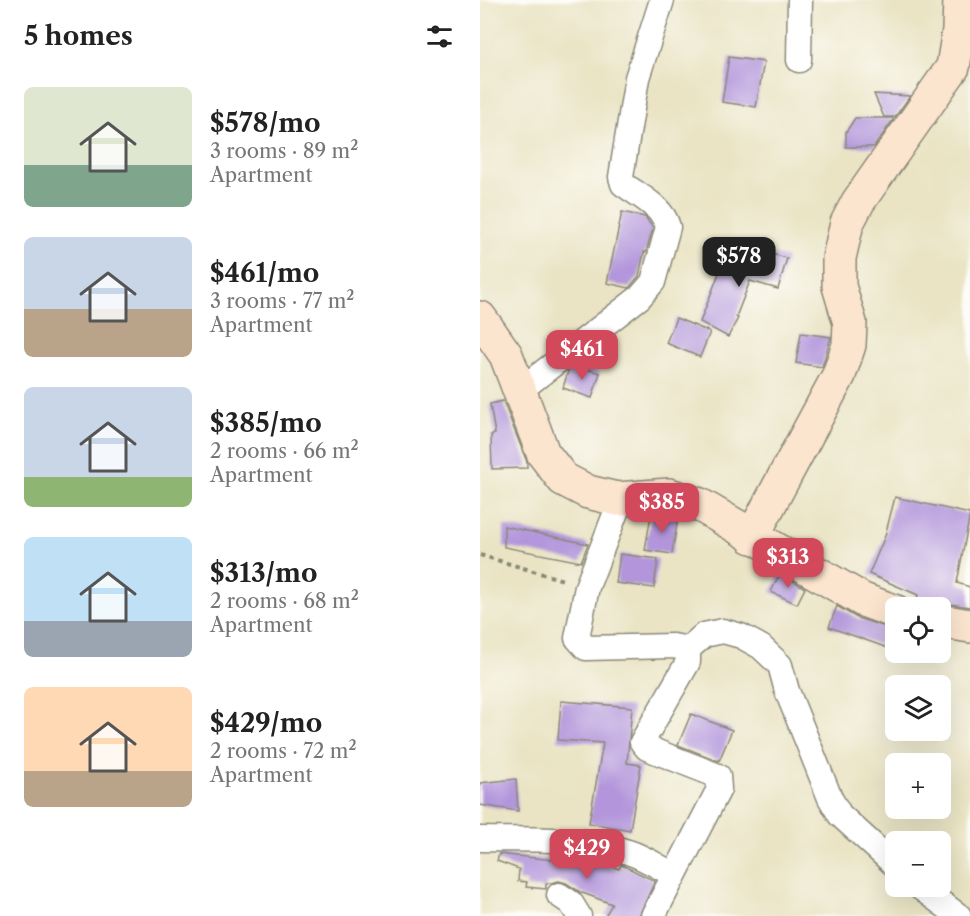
<!DOCTYPE html>
<meta charset="utf-8">
<style>
:root{--surface:#fff;--page:#f2f2f2;--text:#222;--muted:#767676;--accent:#d1495b}
body{margin:0;font-family:"Libre Caslon Text",serif;background:var(--page);color:var(--text);height:100vh;display:flex;flex-direction:column;font-size:22px;white-space:nowrap}
*{box-sizing:border-box;margin:0}
p{font-size:20px;color:var(--muted)}
.icon{flex:none;width:33px;height:33px;fill:none;stroke:currentColor;stroke-width:2;stroke-linecap:round;stroke-linejoin:round}
.map{position:relative;flex:1;overflow:hidden}
.drawer{display:flex;flex-direction:column;background:var(--surface);width:480px}
.drawer>*{flex:none}
.fabs{position:absolute;left:405px;top:597px;display:grid;gap:12px}
.fabs a{display:grid;place-items:center;width:66px;height:66px;border-radius:9px;background:var(--surface);box-shadow:0 6px 24px #0002;font-size:30px}
.price{position:absolute;translate:-50% -51px;padding:0 14px;border-radius:12px;background:var(--accent);color:#fff;font-size:20px;line-height:39px;filter:drop-shadow(0 2px 3px #0008)}
.price::after{content:'';position:absolute;left:50%;top:36px;width:18px;height:14px;margin-left:-9px;background:inherit;clip-path:polygon(0 0,100% 0,50% 100%)}
.price.active{background:#222;color:#fff}
ul{padding:0;list-style:none}
li{display:flex;align-items:center;gap:18px;height:150px;padding:0 24px}
li span{display:grid;place-items:center;flex:none;width:168px;height:120px;border-radius:9px;color:#555}
li>.icon{margin-inline-start:auto}
span .icon{width:72px;height:72px;fill:#fffc;stroke-width:1}
li b{font-size:26px}
h2{display:flex;justify-content:space-between;align-items:center;height:72px;padding:0 24px;font-size:26px}
main{display:flex;flex:1;min-height:0}
.map>svg:first-child{display:block}
.building{fill:#b295db}
.lines{fill:none;stroke-linecap:round;stroke-linejoin:round}
.street-casing{stroke:#8a8878;stroke-width:27}
.secondary-casing{stroke:#8a8878;stroke-width:36}
.path{stroke:#8a8878;stroke-width:4;stroke-dasharray:4.5 4.5;stroke-linecap:butt}
.street{stroke:#fff;stroke-width:24}
.secondary{stroke:#fce5cf;stroke-width:33}
</style>
<main>
<section class="drawer">
<h2>5 homes<svg class="icon" aria-label="filters" viewBox="0 0 24 24"><path d="M4 7h16M4 17h16"/><circle cx="9" cy="7" r="2"/><circle cx="15" cy="17" r="2"/></svg></h2>
<ul>
<li><span style="background:linear-gradient(#dfe7d0 65%,#7fa58c 0)"><svg class="icon" aria-label="home" viewBox="0 0 24 24"><path d="M3 11l9-7 9 7M6 9v11h12V9"/></svg></span><div><b>$578/mo</b><p>3 rooms · 89 m²</p><p>Apartment</p></div></li>
<li><span style="background:linear-gradient(#c9d6e8 60%,#b9a48a 0)"><svg class="icon" aria-label="home" viewBox="0 0 24 24"><path d="M3 11l9-7 9 7M6 9v11h12V9"/></svg></span><div><b>$461/mo</b><p>3 rooms · 77 m²</p><p>Apartment</p></div></li>
<li><span style="background:linear-gradient(#c9d6e8 75%,#8fb573 0)"><svg class="icon" aria-label="home" viewBox="0 0 24 24"><path d="M3 11l9-7 9 7M6 9v11h12V9"/></svg></span><div><b>$385/mo</b><p>2 rooms · 66 m²</p><p>Apartment</p></div></li>
<li><span style="background:linear-gradient(#bfe0f5 70%,#9aa5b1 0)"><svg class="icon" aria-label="home" viewBox="0 0 24 24"><path d="M3 11l9-7 9 7M6 9v11h12V9"/></svg></span><div><b>$313/mo</b><p>2 rooms · 68 m²</p><p>Apartment</p></div></li>
<li><span style="background:linear-gradient(#ffd9b3 70%,#b9a48a 0)"><svg class="icon" aria-label="home" viewBox="0 0 24 24"><path d="M3 11l9-7 9 7M6 9v11h12V9"/></svg></span><div><b>$429/mo</b><p>2 rooms · 72 m²</p><p>Apartment</p></div></li>
</ul>
</section>
<div class="map">
<svg width="490" height="916" viewBox="0 0 490 916">
<rect width="100%" height="100%" fill="#fdfcf7"/>
<filter id="ink" filterUnits="userSpaceOnUse"><feTurbulence type="fractalNoise" baseFrequency=".0167" numOctaves="2"/><feDisplacementMap in="SourceGraphic" scale="12" xChannelSelector="R" yChannelSelector="G"/><feConvolveMatrix kernelMatrix="1 2 1 2 8 2 1 2 1" color-interpolation-filters="sRGB"/></filter>
<filter id="wash" filterUnits="userSpaceOnUse"><feTurbulence type="fractalNoise" baseFrequency=".008" numOctaves="4" result="noise"/><feDisplacementMap in="SourceGraphic" scale="24" xChannelSelector="R" yChannelSelector="G"/><feGaussianBlur stdDeviation="1.35" result="paint"/><feColorMatrix in="noise" values="0 0 0 0 0 0 0 0 0 0 0 0 0 0 0 0 0 1.4 0 .05"/><feComposite in="paint" operator="in"/></filter>
<g filter="url(#wash)">
<rect width="100%" height="100%" fill="#eae4c5"/>
<g id="blocks">
<g class="building">
<polygon points="249,57 284,62 276,107 242,102"/>
<polygon points="394,94 430,96 415,117 404,117"/>
<polygon points="375,118 413,118 413,120 394,147 366,147 366,132"/>
<polygon points="142,212 165,217 173,228 166,252 164,252 159,276 149,288 127,283"/>
<polygon points="276,250 307,258 298,289 270,281 256,317 258,318 248,337 220,322 245,258 271,265"/>
<polygon points="196,318 230,332 220,357 186,343"/>
<polygon points="321,333 351,337 342,367 316,363"/>
<polygon points="95,366 120,373 112,398 83,388 88,371"/>
<polygon points="23,401 47,462 47,468 12,469 11,435 15,434 10,404"/>
<polygon points="415,497 490,514 477,583 490,587 490,607 463,603 455,603 437,598 438,595 389,574 405,536"/>
<polygon points="187,514 198,518 192,554 165,550 171,515"/>
<polygon points="24,526 108,544 101,562 24,547"/>
<polygon points="140,554 178,559 174,588 136,583"/>
<polygon points="300,573 325,588 317,604 291,592"/>
<polygon points="357,606 377,618 416,630 416,651 349,627"/>
<polygon points="81,701 152,707 147,763 161,765 150,830 109,823 123,743 78,740"/>
<polygon points="211,714 252,730 239,761 198,745"/>
<polygon points="36,779 38,811 0,805 0,783"/>
<polygon points="19,854 83,861 85,855 103,857 139,869 141,865 144,866 175,881 159,916 125,916 132,904 100,892 86,883 79,881 66,884 66,889 46,887 47,882 38,881 39,869 17,861"/>
</g>
</g>
</g>
<g filter="url(#ink)">
<use href="#blocks" fill-opacity="0" stroke="#8a8878" stroke-width="1.5"/>
<g class="lines">
<defs>
<g id="street">
<polyline points="319,60 320,0"/>
<path d="M39,391L160,297L173,282L188,227C183,207 159,196 143,184L141,177L157,78L182,0"/>
<polyline points="137,499 136,512 107,587 97,638 106,648 193,646 208,649"/>
<path d="M0,839C48,840 102,836 148,852C164,857 179,867 194,875"/>
<polyline points="438,886 479,916"/>
<polyline points="79,895 91,903 99,916"/>
<polyline points="173,916 239,789 238,776 167,748 162,742 208,662 208,649 224,635 243,631 261,636 281,647 300,665 307,691 326,738 350,798 360,815 416,866"/>
</g>
<g id="secondary">
<polyline points="0,318 26,355 63,453 83,479 108,492 137,499 189,495 220,505 383,600 416,612"/>
<polyline points="272,537 359,375 369,345 370,323 359,286 359,258 367,223 378,202 473,67 479,30 480,0"/>
<polyline points="460,621 490,626"/>
</g>
</defs>
<use href="#street" class="street-casing"/>
<use href="#secondary" class="secondary-casing"/>
<polyline class="path" points="0,555 83,580"/>
<use href="#street" class="street"/>
<use href="#secondary" class="secondary"/>
</g>
</g>
</svg>
<div class="fabs">
<a><svg class="icon" aria-label="locate" viewBox="0 0 24 24"><circle cx="12" cy="12" r="6"/><path d="M12 2v4M12 18v4M2 12h4M18 12h4"/></svg></a>
<a><svg class="icon" aria-label="layers" viewBox="0 0 24 24"><path d="M12 4l9 5-9 5-9-5zM3 14l9 5 9-5"/></svg></a>
<a>+</a>
<a>−</a>
</div>
<b class="price active" style="left:259px;top:288px">$578</b>
<b class="price" style="left:102px;top:381px">$461</b>
<b class="price" style="left:182px;top:534px">$385</b>
<b class="price" style="left:308px;top:589px">$313</b>
<b class="price" style="left:107px;top:880px">$429</b>
</div>
</main>
